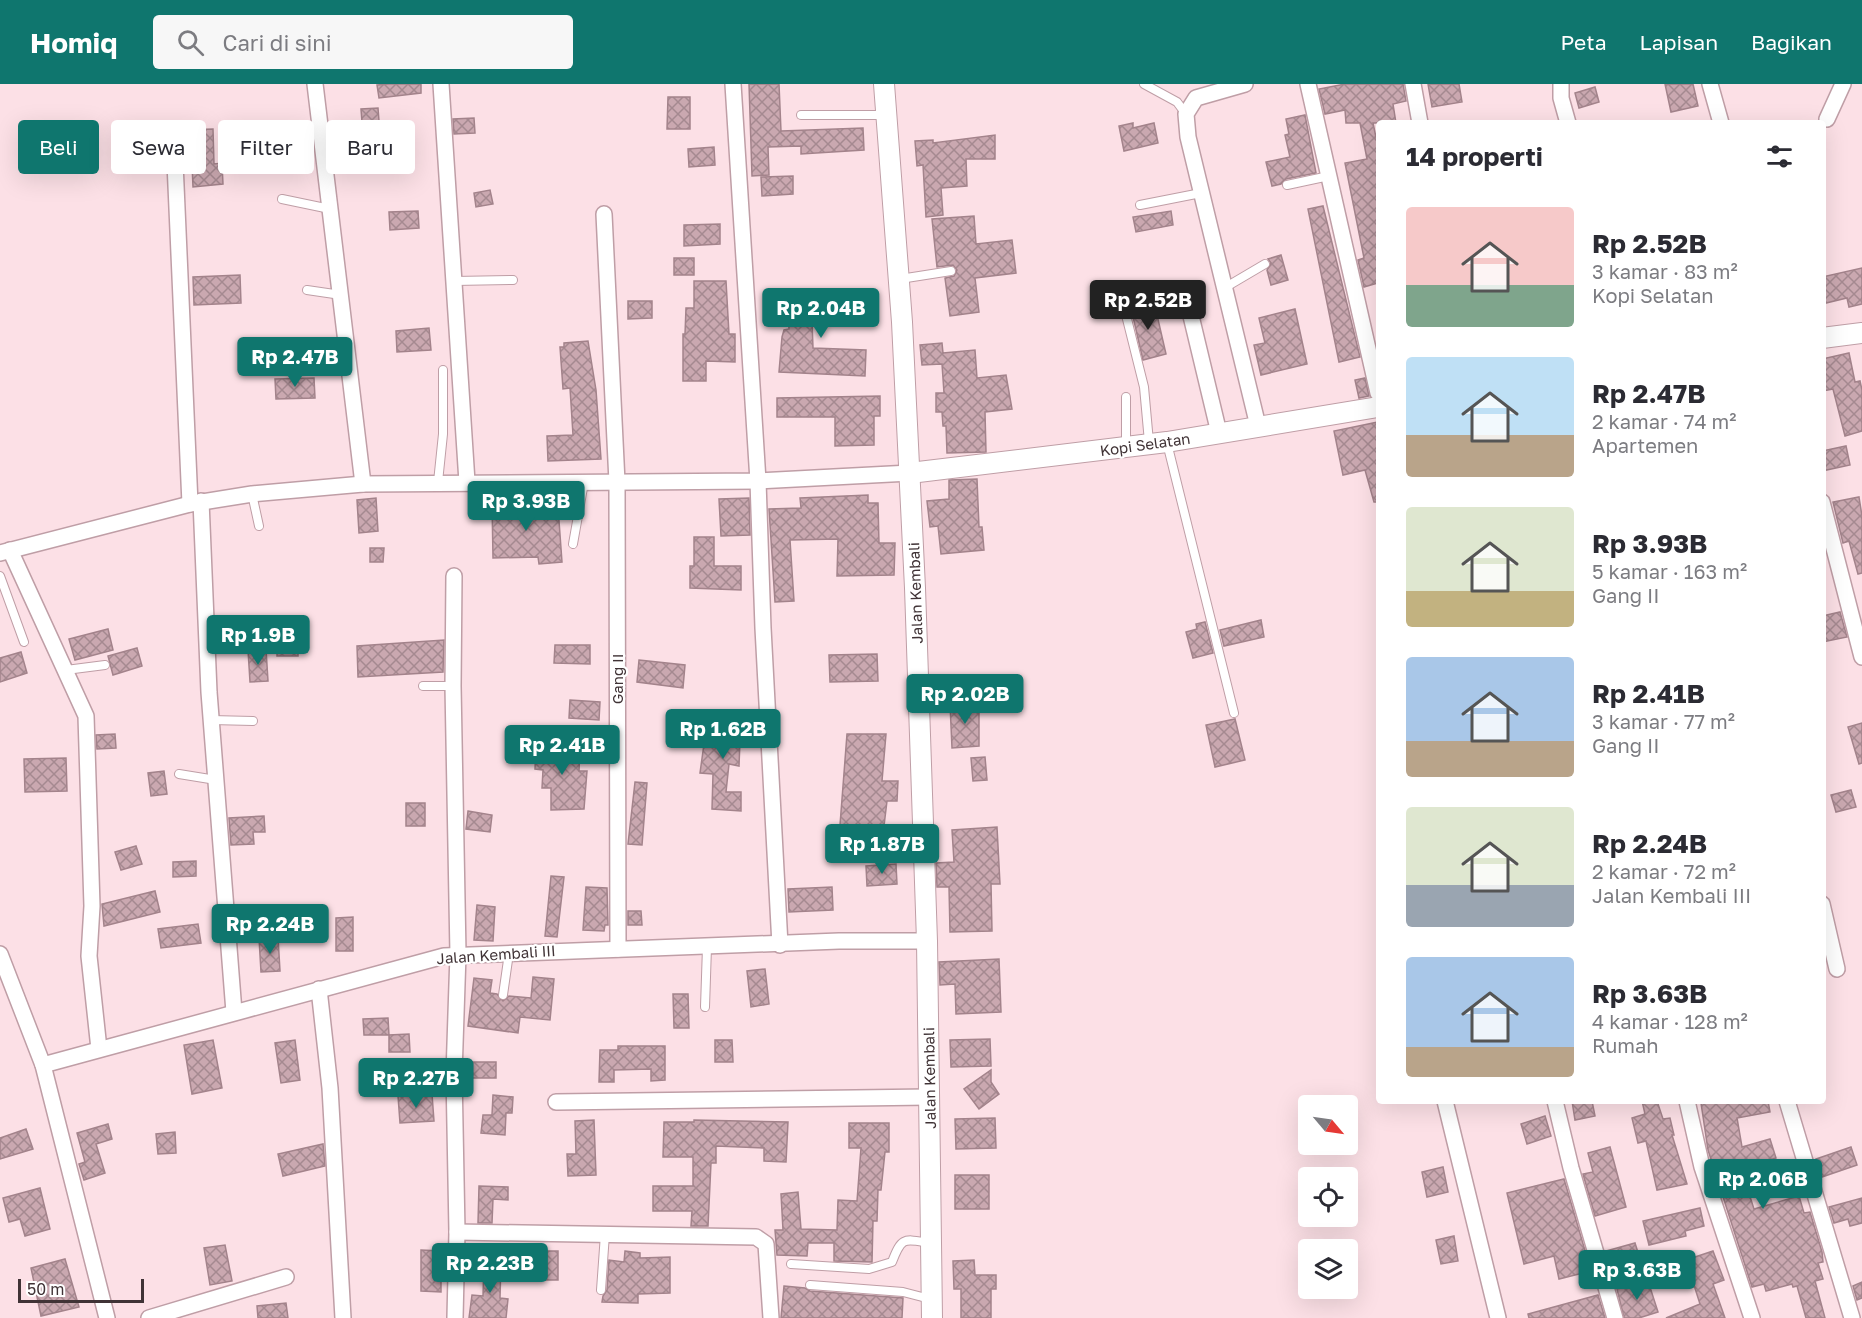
<!DOCTYPE html>
<html lang="id">
<meta charset="utf-8">
<style>
:root{--surface:#fff;--page:#f7f7f7;--text:#2b2b33;--muted:#7c7c81;--accent:#0f766e}
body{margin:0;font-family:"Golos Text",sans-serif;background:var(--page);color:var(--text);height:100vh;display:flex;flex-direction:column;font-size:22px;white-space:nowrap}
*{box-sizing:border-box;margin:0}
p{font-size:20px;color:var(--muted)}
.icon{flex:none;width:33px;height:33px;fill:none;stroke:currentColor;stroke-width:2;stroke-linecap:round;stroke-linejoin:round}
.map{position:relative;flex:1;overflow:hidden}
.side{position:absolute;left:1376px;top:36px;width:450px;height:984px;display:flex;flex-direction:column;background:var(--surface);border-radius:6px;box-shadow:0 6px 24px #0002}
.side>*{flex:none}
.hud{position:absolute;left:18px;top:36px;width:570px;height:54px;display:flex;gap:12px}
.needle{width:39px;rotate:119deg}
.fabs{position:absolute;left:1298px;top:1011px;display:grid;gap:12px}
.fabs a{display:grid;place-items:center;width:60px;height:60px;border-radius:6px;background:var(--surface);box-shadow:0 6px 24px #0002;font-size:30px}
.scale{position:absolute;left:18px;bottom:15px;width:126px;box-sizing:border-box;padding-left:6px;border:3px solid #403336;border-top:0;font-size:16px;line-height:21px;white-space:nowrap;color:#403336;-webkit-text-stroke:4px #fff;paint-order:stroke}
.price{position:absolute;translate:-50% -51px;padding:0 14px;border-radius:6px;background:var(--accent);color:#fff;font-size:20px;line-height:39px;filter:drop-shadow(0 2px 3px #0008)}
.price::after{content:'';position:absolute;left:50%;top:36px;width:18px;height:14px;margin-left:-9px;background:inherit;clip-path:polygon(0 0,100% 0,50% 100%)}
.price.selected{background:#222;color:#fff}
ul{padding:0;list-style:none}
li{display:flex;align-items:center;gap:18px;height:150px;padding:0 30px}
li span{display:grid;place-items:center;flex:none;width:168px;height:120px;border-radius:6px;color:#555}
li>.icon{margin-inline-start:auto}
span .icon{width:72px;height:72px;fill:#fffc;stroke-width:1}
li b{font-size:26px}
h2{display:flex;justify-content:space-between;align-items:center;height:72px;padding:0 30px;font-size:26px}
.tag{padding:0 21px;border-radius:6px;background:var(--surface);box-shadow:0 6px 24px #0002;font-size:21px;line-height:54px}
.tag.selected{background:var(--accent);color:#fff}
header{display:flex;align-items:center;gap:36px;box-sizing:border-box;height:84px;padding:0 30px;background:var(--accent);color:#fff}
header strong{font-size:28px}
nav{display:flex;gap:33px;margin-inline-start:auto;font-size:21px}
.search{width:420px;height:54px;background:var(--page);display:flex;align-items:center;gap:15px;box-sizing:border-box;padding:0 21px;border-radius:6px;color:var(--muted);font-size:22px}
.map>svg:first-child{display:block}
.building{fill:url(#building-cross-hatch);stroke:#a3838b;stroke-width:1.5}
.lines{fill:none;stroke-linecap:round;stroke-linejoin:round}
.service-casing{stroke:#bf9ea6;stroke-width:10}
.minor-casing{stroke:#bf9ea6;stroke-width:18}
.tertiary-casing{stroke:#bf9ea6;stroke-width:22}
.service{stroke:#fff;stroke-width:8}
.minor{stroke:#fff;stroke-width:15}
.tertiary{stroke:#fff;stroke-width:20}
.labels{text-anchor:middle;dominant-baseline:central;stroke-width:4.5;stroke-linejoin:round;paint-order:stroke}
.street-label{font-size:15px;fill:#403336;stroke:#fff}
</style>
<header>
<strong>Homiq</strong>
<div class="search"><svg class="icon" aria-label="search" viewBox="0 0 24 24"><circle cx="10" cy="10" r="6"/><path d="M15 15l6 6"/></svg>Cari di sini</div>
<nav><a>Peta</a><a>Lapisan</a><a>Bagikan</a></nav>
</header>
<div class="map">
<svg width="1862" height="1234" viewBox="0 0 1862 1234">
<defs>
<pattern id="building-cross-hatch" width="8" height="8" patternUnits="userSpaceOnUse" patternTransform="scale(1.5)"><rect width="8" height="8" fill="#caa8b0"/><path d="M0 0l8 8M0 8l8-8" fill="none" stroke="#a58990"/></pattern>
</defs>
<rect width="100%" height="100%" fill="#fce0e6"/>
<g class="building">
<polygon points="389,0 421,0 421,9 379,14 377,1"/>
<polygon points="749,0 779,0 781,47 863,44 864,66 801,70 801,62 768,63 769,91 752,92"/>
<polygon points="1345,0 1403,0 1406,17 1393,20 1396,39 1373,39 1378,63 1378,199 1364,203 1358,176 1364,174 1345,79 1367,75 1360,39 1346,39 1345,26 1325,30 1319,5"/>
<polygon points="1428,0 1459,0 1462,18 1432,23"/>
<polygon points="1665,0 1693,0 1698,22 1671,28"/>
<polygon points="1595,3 1599,18 1579,24 1575,9"/>
<polygon points="668,13 690,13 690,45 667,45"/>
<polygon points="378,24 379,37 362,38 361,25"/>
<polygon points="1305,31 1316,89 1286,95 1281,100 1272,102 1266,78 1290,73 1285,51 1289,50 1286,35"/>
<polygon points="474,34 475,49 454,50 453,35"/>
<polygon points="1133,39 1133,44 1154,39 1158,59 1124,67 1119,42"/>
<polygon points="213,45 214,80 222,79 223,100 193,103 192,80 185,80 184,46"/>
<polygon points="995,51 995,75 966,75 967,102 941,104 943,131 926,133 923,81 917,82 915,57 933,56 933,59"/>
<polygon points="714,63 715,81 689,83 688,65"/>
<polygon points="793,92 793,110 762,112 761,93"/>
<polygon points="490,106 493,120 476,123 474,109"/>
<polygon points="1323,122 1360,273 1339,278 1308,125"/>
<polygon points="418,127 419,144 390,146 389,128"/>
<polygon points="1171,127 1173,141 1136,148 1133,133"/>
<polygon points="974,132 976,160 1012,156 1016,189 975,194 979,228 950,232 945,194 954,192 957,186 953,181 937,183 932,135"/>
<polygon points="720,140 720,160 684,162 684,141"/>
<polygon points="1281,171 1288,196 1271,201 1267,186 1271,179 1268,175"/>
<rect x="674" y="174" width="20" height="17"/>
<polygon points="1862,184 1862,220 1849,223 1847,214 1822,220 1822,193"/>
<polygon points="240,191 241,219 194,221 193,193"/>
<polygon points="694,197 726,197 729,250 735,250 735,278 706,277 706,297 683,297 683,250 685,250 686,224 694,224"/>
<polygon points="810,216 867,216 867,237 812,236 813,264 866,266 865,292 779,288 782,253 784,246 789,245 787,217"/>
<polygon points="628,217 652,217 652,234 628,235"/>
<polygon points="1154,218 1166,270 1143,276 1131,224"/>
<polygon points="1295,225 1307,280 1261,291 1254,261 1265,259 1259,234"/>
<polygon points="429,244 431,266 397,268 396,247"/>
<polygon points="588,257 596,306 601,375 548,377 547,352 573,351 570,304 563,305 560,263 564,263 564,259"/>
<polygon points="942,259 943,269 975,266 977,294 1006,291 1012,325 985,328 986,368 947,369 946,342 943,342 942,328 936,328 936,309 944,309 942,280 922,281 920,261"/>
<polygon points="1849,269 1855,298 1860,297 1862,306 1862,347 1845,352 1833,305 1822,307 1822,275"/>
<polygon points="314,294 315,314 276,315 275,295"/>
<polygon points="1365,294 1369,312 1359,314 1355,296"/>
<polygon points="880,312 880,332 874,332 874,361 835,362 835,333 777,333 777,314"/>
<polygon points="1378,338 1378,418 1374,418 1365,386 1343,391 1334,347"/>
<polygon points="1846,362 1850,381 1822,387 1822,367"/>
<polygon points="977,395 979,443 982,443 984,466 941,470 938,442 930,443 927,417 949,415 949,396"/>
<polygon points="868,411 868,419 878,419 879,459 895,459 894,491 837,492 838,455 790,456 794,517 775,518 769,425 801,424 800,414"/>
<polygon points="1859,413 1862,432 1862,489 1858,490 1849,457 1843,459 1833,418"/>
<polygon points="376,414 378,447 359,449 357,416"/>
<polygon points="749,414 750,451 721,452 719,415"/>
<polygon points="531,418 531,426 558,423 562,478 539,480 538,473 493,474 492,419"/>
<polygon points="694,453 714,453 714,482 741,482 741,506 690,504 690,482 694,482"/>
<polygon points="370,464 384,464 383,478 370,478"/>
<polygon points="1840,528 1847,553 1822,558 1822,532"/>
<polygon points="1261,536 1264,553 1224,562 1220,546"/>
<polygon points="1205,538 1213,569 1193,574 1186,548 1197,545 1196,540"/>
<polygon points="108,545 113,566 75,576 69,555"/>
<rect x="277" y="556" width="21" height="16"/>
<polygon points="444,556 443,588 358,593 357,562"/>
<polygon points="555,561 590,561 590,580 554,579"/>
<polygon points="137,564 142,582 113,591 108,572"/>
<polygon points="266,565 268,597 250,598 248,566"/>
<polygon points="21,568 27,589 0,598 0,574"/>
<polygon points="877,570 878,597 830,598 829,571"/>
<polygon points="639,576 685,581 683,604 637,598"/>
<polygon points="570,616 600,618 599,636 569,634"/>
<polygon points="950,620 979,620 979,662 952,664"/>
<polygon points="711,631 741,632 739,682 729,680 726,708 741,708 741,727 712,725 713,690 700,689 704,660 710,660"/>
<polygon points="1235,635 1245,676 1215,683 1206,641"/>
<polygon points="1862,639 1862,679 1859,680 1848,643"/>
<polygon points="115,650 116,664 97,665 96,651"/>
<polygon points="847,650 886,650 882,697 898,697 897,717 887,717 884,742 896,743 894,759 861,756 862,748 849,747 850,741 840,741"/>
<polygon points="536,662 580,663 579,687 587,687 584,725 551,726 551,704 542,704 543,686 535,685"/>
<polygon points="985,673 987,696 973,697 971,674"/>
<polygon points="66,674 67,707 25,708 24,675"/>
<polygon points="164,687 167,710 151,712 148,689"/>
<polygon points="635,698 647,699 642,761 628,760"/>
<polygon points="1851,706 1856,723 1836,728 1831,711"/>
<rect x="406" y="719" width="19" height="23"/>
<polygon points="468,727 492,731 490,748 466,745"/>
<polygon points="264,732 265,748 253,748 254,760 231,761 229,734"/>
<polygon points="997,743 1000,800 991,800 992,847 950,848 949,803 937,803 936,779 954,778 952,746"/>
<polygon points="136,762 142,780 121,786 115,768"/>
<polygon points="196,777 196,792 173,793 173,778"/>
<polygon points="896,780 897,800 867,802 866,782"/>
<polygon points="551,792 564,793 557,853 545,852"/>
<polygon points="586,803 607,804 608,841 605,841 604,847 583,846"/>
<polygon points="832,803 833,826 789,828 788,805"/>
<polygon points="155,807 160,828 104,842 102,820"/>
<polygon points="477,821 495,823 493,857 474,856"/>
<polygon points="628,827 641,827 642,841 628,841"/>
<polygon points="353,833 353,867 336,867 336,834"/>
<polygon points="198,840 201,859 161,864 158,845"/>
<polygon points="278,853 280,887 261,888 259,854"/>
<polygon points="999,875 1001,928 956,930 955,900 940,901 939,878"/>
<polygon points="765,885 769,920 751,923 747,887"/>
<polygon points="533,893 554,895 550,936 520,933 518,949 468,942 474,894 492,896 490,909 497,910 503,917 509,912 531,914"/>
<polygon points="673,910 688,910 689,944 674,944"/>
<polygon points="388,934 389,951 364,951 363,935"/>
<polygon points="409,950 410,968 389,968 389,951"/>
<polygon points="990,955 991,982 951,983 950,956"/>
<polygon points="213,956 222,1004 192,1010 184,961"/>
<polygon points="295,956 300,996 281,999 275,959"/>
<polygon points="715,956 732,956 733,978 715,978"/>
<polygon points="618,962 665,962 665,996 651,997 651,985 614,986 614,998 599,998 600,966 618,966"/>
<rect x="470" y="978" width="26" height="16"/>
<polygon points="991,986 991,998 999,1010 979,1025 964,1005"/>
<polygon points="432,1010 434,1037 400,1039 398,1012"/>
<polygon points="493,1011 513,1013 512,1029 506,1029 505,1051 481,1049 483,1031 492,1031"/>
<polygon points="1572,1017 1592,1017 1595,1032 1575,1036"/>
<polygon points="1642,1017 1657,1017 1663,1035 1670,1034 1674,1051 1672,1051 1687,1100 1657,1106 1646,1057 1638,1059 1632,1034 1645,1030"/>
<polygon points="1709,1017 1768,1017 1770,1028 1737,1034 1742,1063 1770,1055 1776,1074 1745,1084 1748,1093 1744,1094 1754,1125 1799,1112 1804,1129 1810,1128 1822,1168 1823,1178 1818,1179 1823,1195 1815,1197 1825,1234 1806,1234 1797,1202 1793,1203 1792,1200 1766,1207 1764,1200 1752,1203 1708,1066 1701,1019"/>
<polygon points="1545,1032 1551,1052 1527,1060 1521,1040"/>
<polygon points="995,1034 996,1064 956,1065 955,1035"/>
<polygon points="594,1036 596,1091 568,1092 567,1070 576,1070 575,1037"/>
<polygon points="694,1036 788,1038 786,1078 764,1077 764,1064 716,1062 716,1079 711,1079 708,1142 691,1142 692,1127 653,1127 653,1102 693,1102 693,1073 663,1073 664,1038 694,1038"/>
<polygon points="849,1039 889,1039 889,1068 885,1068 881,1106 878,1106 877,1137 873,1137 872,1178 834,1177 834,1159 808,1159 807,1172 777,1171 775,1146 783,1146 781,1110 798,1108 801,1145 837,1146 838,1116 857,1117 861,1064 849,1064"/>
<polygon points="108,1040 112,1055 96,1060 105,1089 84,1096 79,1080 85,1078 77,1049"/>
<polygon points="26,1045 33,1065 0,1075 0,1054"/>
<polygon points="175,1048 176,1069 158,1070 156,1050"/>
<polygon points="323,1060 325,1082 283,1092 278,1070"/>
<polygon points="1610,1063 1626,1123 1595,1132 1583,1090 1593,1088 1588,1069"/>
<polygon points="1851,1063 1857,1081 1822,1093 1816,1075"/>
<polygon points="1443,1083 1448,1108 1427,1113 1422,1088"/>
<rect x="955" y="1091" width="34" height="34"/>
<polygon points="1564,1095 1591,1187 1559,1195 1554,1172 1524,1180 1507,1109"/>
<polygon points="479,1102 508,1103 508,1116 493,1115 492,1139 478,1139"/>
<polygon points="40,1104 50,1145 25,1152 20,1135 9,1138 3,1114"/>
<polygon points="1862,1114 1862,1139 1850,1142 1848,1135 1834,1139 1829,1123"/>
<polygon points="1700,1124 1704,1142 1685,1147 1686,1152 1649,1161 1643,1137"/>
<polygon points="1454,1152 1458,1177 1441,1180 1436,1156"/>
<polygon points="1635,1159 1640,1175 1610,1182 1606,1167"/>
<polygon points="225,1161 232,1197 210,1201 204,1164"/>
<polygon points="421,1166 441,1167 441,1208 421,1207"/>
<polygon points="542,1167 558,1167 558,1196 543,1196"/>
<polygon points="625,1167 640,1169 640,1174 670,1173 670,1209 638,1210 638,1219 602,1218 603,1212 607,1206 609,1176 624,1178"/>
<polygon points="1713,1167 1724,1196 1713,1200 1725,1234 1666,1234 1700,1220 1686,1176"/>
<polygon points="65,1175 79,1223 41,1232 31,1184"/>
<polygon points="484,1176 501,1176 500,1214 508,1215 506,1234 469,1234 472,1211 483,1212"/>
<polygon points="974,1176 975,1191 996,1191 996,1205 991,1205 991,1234 961,1234 961,1205 954,1205 953,1177"/>
<polygon points="1648,1197 1658,1228 1639,1234 1624,1234 1617,1205"/>
<polygon points="1862,1198 1862,1214 1857,1216 1853,1202"/>
<polygon points="784,1202 805,1204 810,1207 903,1214 902,1234 781,1234"/>
<polygon points="1598,1211 1605,1234 1529,1234 1528,1230"/>
<polygon points="286,1219 288,1234 258,1234 257,1222"/>
</g>
<g class="lines">
<defs>
<g id="service">
<polyline points="1144,0 1177,18 1186,30"/>
<polyline points="801,31 886,31"/>
<polyline points="1287,101 1329,92"/>
<polyline points="282,115 330,125"/>
<polyline points="1140,121 1201,109"/>
<polyline points="900,195 951,187"/>
<polyline points="454,197 513,196"/>
<polyline points="1226,203 1265,180"/>
<polyline points="307,206 341,211"/>
<polyline points="1120,207 1144,303 1149,358"/>
<polyline points="1126,313 1126,362"/>
<polyline points="1167,359 1234,629"/>
<polyline points="438,398 443,350 443,286"/>
<polyline points="252,410 259,442"/>
<polyline points="573,460 584,398"/>
<polyline points="0,492 24,558"/>
<polyline points="66,586 105,581"/>
<polyline points="423,602 453,602"/>
<polyline points="211,636 253,637"/>
<polyline points="179,690 216,696"/>
<polyline points="503,911 509,869"/>
<polyline points="705,923 707,863"/>
<path d="M791,1180L869,1185L892,1178C902,1152 904,1155 930,1159"/>
<polyline points="810,1201 903,1208 930,1215"/>
<polyline points="601,1206 605,1150"/>
</g>
<g id="minor">
<polyline points="315,0 363,400"/>
<polyline points="441,0 467,398"/>
<polyline points="733,0 758,397 763,544 780,861"/>
<polyline points="1245,0 1196,14 1186,30 1188,53 1258,342"/>
<polyline points="1308,0 1378,309"/>
<polyline points="1413,0 1420,39"/>
<polyline points="1561,0 1561,14 1568,39"/>
<polyline points="1710,0 1721,39"/>
<polyline points="1827,35 1843,0"/>
<polyline points="174,56 190,420"/>
<polyline points="604,130 617,398 618,865"/>
<polyline points="1191,232 1219,349"/>
<polyline points="201,417 209,608 234,928"/>
<polyline points="1822,418 1862,573"/>
<polyline points="10,466 86,632 92,822 89,872 99,965"/>
<polyline points="0,469 190,420 252,410 363,400 758,397 910,389"/>
<polyline points="454,492 453,602 458,870 454,990 457,1148 455,1234"/>
<polyline points="1822,820 1837,885"/>
<polyline points="0,870 43,981 107,1234"/>
<polyline points="319,905 330,1004 343,1234"/>
<polyline points="43,981 444,872 839,857 927,857"/>
<polyline points="1445,1017 1498,1234"/>
<polyline points="1555,1017 1571,1084 1615,1234"/>
<polyline points="1687,1017 1702,1083 1752,1234"/>
<polyline points="1787,1017 1852,1234"/>
<polyline points="556,1018 929,1013"/>
<polyline points="457,1148 756,1153 766,1160 771,1234"/>
<polyline points="149,1234 286,1193"/>
</g>
<g id="tertiary">
<polyline points="884,0 902,238 915,504 927,857 932,1234"/>
<polyline points="1822,254 1862,249"/>
<polyline points="910,389 1167,358 1378,323"/>
</g>
</defs>
<use href="#service" class="service-casing"/>
<use href="#minor" class="minor-casing"/>
<use href="#tertiary" class="tertiary-casing"/>
<use href="#service" class="service"/>
<use href="#minor" class="minor"/>
<use href="#tertiary" class="tertiary"/>
</g>
<g class="labels">
<g class="street-label">
<text transform="translate(1145 360) rotate(-8)">Kopi Selatan</text>
<text transform="translate(915 509) rotate(-92)">Jalan Kembali</text>
<text transform="translate(617 595) rotate(-90)">Gang II</text>
<text transform="translate(496 870) rotate(-4)">Jalan Kembali III</text>
<text transform="translate(929 994) rotate(-91)">Jalan Kembali</text>
</g>
</g>
</svg>
<div class="fabs">
<a><svg class="needle" viewBox="-14 -14 28 28"><path d="M0-13l5 13h-10z" fill="#e53935"/><path d="M0 13l5-13h-10z" fill="#7c7c81"/></svg></a>
<a><svg class="icon" aria-label="locate" viewBox="0 0 24 24"><circle cx="12" cy="12" r="6"/><path d="M12 2v4M12 18v4M2 12h4M18 12h4"/></svg></a>
<a><svg class="icon" aria-label="layers" viewBox="0 0 24 24"><path d="M12 4l9 5-9 5-9-5zM3 14l9 5 9-5"/></svg></a>
</div>
<div class="scale">50 m</div>
<b class="price selected" style="left:1148px;top:247px">Rp 2.52B</b>
<b class="price" style="left:821px;top:255px">Rp 2.04B</b>
<b class="price" style="left:295px;top:304px">Rp 2.47B</b>
<b class="price" style="left:526px;top:448px">Rp 3.93B</b>
<b class="price" style="left:258px;top:582px">Rp 1.9B</b>
<b class="price" style="left:965px;top:641px">Rp 2.02B</b>
<b class="price" style="left:723px;top:676px">Rp 1.62B</b>
<b class="price" style="left:562px;top:692px">Rp 2.41B</b>
<b class="price" style="left:882px;top:791px">Rp 1.87B</b>
<b class="price" style="left:270px;top:871px">Rp 2.24B</b>
<b class="price" style="left:416px;top:1025px">Rp 2.27B</b>
<b class="price" style="left:1763px;top:1126px">Rp 2.06B</b>
<b class="price" style="left:490px;top:1210px">Rp 2.23B</b>
<b class="price" style="left:1637px;top:1217px">Rp 3.63B</b>
<div class="hud">
<a class="tag selected">Beli</a>
<a class="tag">Sewa</a>
<a class="tag">Filter</a>
<a class="tag">Baru</a>
</div>
<section class="side">
<h2>14 properti<svg class="icon" aria-label="filters" viewBox="0 0 24 24"><path d="M4 7h16M4 17h16"/><circle cx="9" cy="7" r="2"/><circle cx="15" cy="17" r="2"/></svg></h2>
<ul>
<li><span style="background:linear-gradient(#f6c9c9 65%,#7fa58c 0)"><svg class="icon" aria-label="home" viewBox="0 0 24 24"><path d="M3 11l9-7 9 7M6 9v11h12V9"/></svg></span><div><b>Rp 2.52B</b><p>3 kamar · 83 m²</p><p>Kopi Selatan</p></div></li>
<li><span style="background:linear-gradient(#bfe0f5 65%,#b9a48a 0)"><svg class="icon" aria-label="home" viewBox="0 0 24 24"><path d="M3 11l9-7 9 7M6 9v11h12V9"/></svg></span><div><b>Rp 2.47B</b><p>2 kamar · 74 m²</p><p>Apartemen</p></div></li>
<li><span style="background:linear-gradient(#dfe7d0 70%,#c2b280 0)"><svg class="icon" aria-label="home" viewBox="0 0 24 24"><path d="M3 11l9-7 9 7M6 9v11h12V9"/></svg></span><div><b>Rp 3.93B</b><p>5 kamar · 163 m²</p><p>Gang II</p></div></li>
<li><span style="background:linear-gradient(#a9c7e8 70%,#b9a48a 0)"><svg class="icon" aria-label="home" viewBox="0 0 24 24"><path d="M3 11l9-7 9 7M6 9v11h12V9"/></svg></span><div><b>Rp 2.41B</b><p>3 kamar · 77 m²</p><p>Gang II</p></div></li>
<li><span style="background:linear-gradient(#dfe7d0 65%,#9aa5b1 0)"><svg class="icon" aria-label="home" viewBox="0 0 24 24"><path d="M3 11l9-7 9 7M6 9v11h12V9"/></svg></span><div><b>Rp 2.24B</b><p>2 kamar · 72 m²</p><p>Jalan Kembali III</p></div></li>
<li><span style="background:linear-gradient(#a9c7e8 75%,#b9a48a 0)"><svg class="icon" aria-label="home" viewBox="0 0 24 24"><path d="M3 11l9-7 9 7M6 9v11h12V9"/></svg></span><div><b>Rp 3.63B</b><p>4 kamar · 128 m²</p><p>Rumah</p></div></li>
</ul>
</section>
</div>
